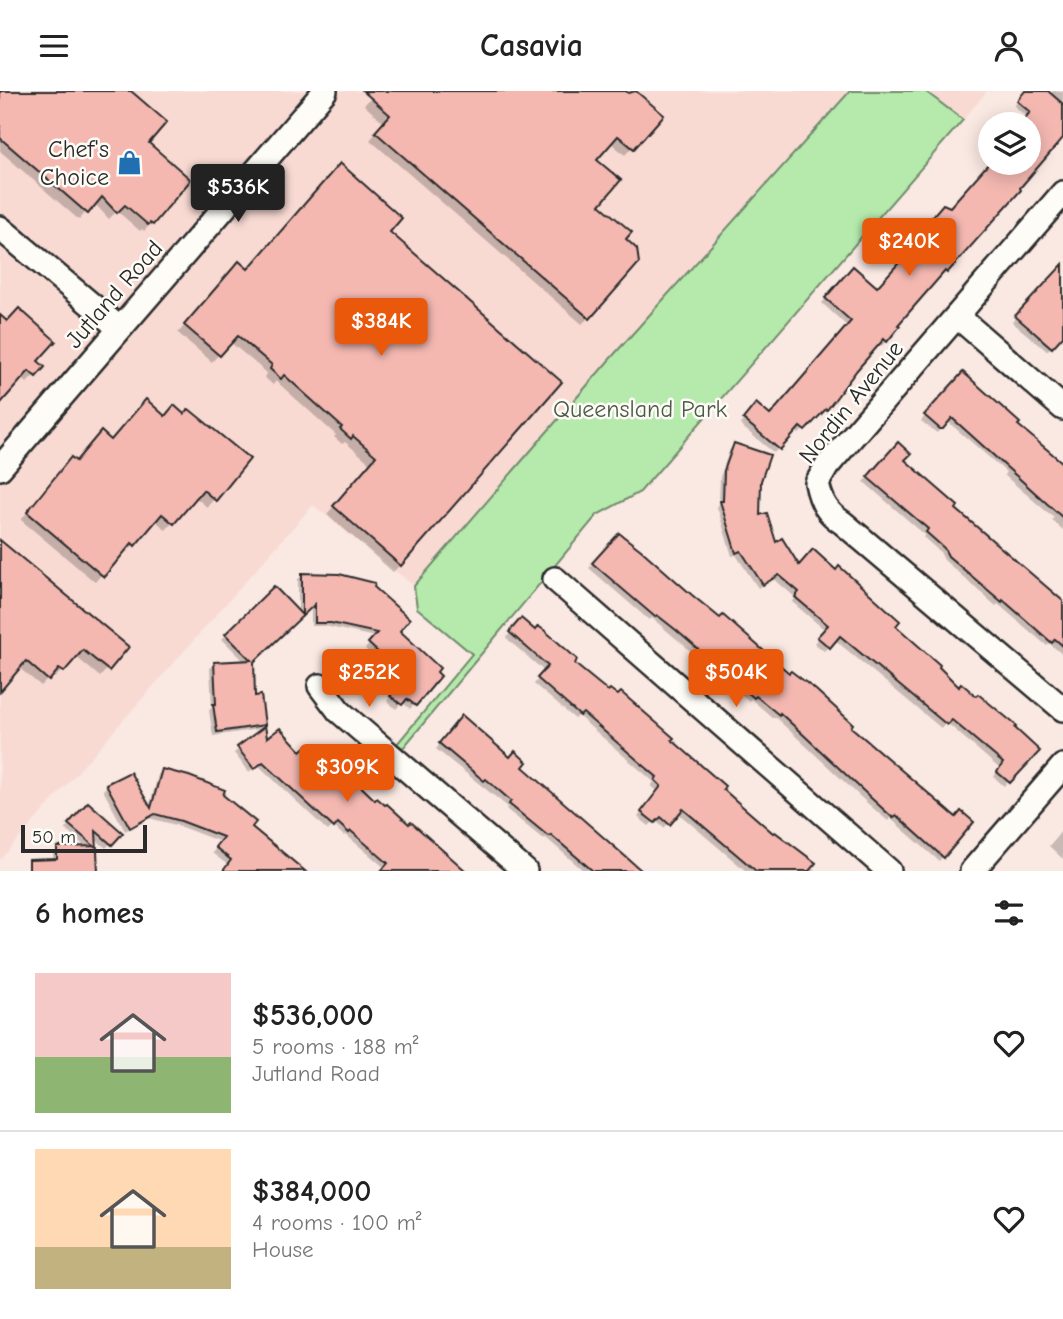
<!DOCTYPE html>
<meta charset="utf-8">
<style>
:root{--surface:#fff;--page:#f6f6f6;--text:#222;--muted:#767676;--line:#e0e0e0;--accent:#ea580c}
body{margin:0;font-family:"Comic Neue",sans-serif;background:var(--page);color:var(--text);height:100vh;display:flex;flex-direction:column;font-size:26px;white-space:nowrap}
*{box-sizing:border-box;margin:0}
p{font-size:23px;color:var(--muted)}
.icon{flex:none;width:38px;height:38px;fill:none;stroke:currentColor;stroke-width:2;stroke-linecap:round;stroke-linejoin:round}
.map{position:relative;height:780px;overflow:hidden}
.panel{display:flex;flex-direction:column;background:var(--surface);flex:1}
.panel>*{flex:none}
.tools{position:absolute;left:978px;top:21px;display:grid;gap:14px}
.tools a{display:grid;place-items:center;width:63px;height:63px;border-radius:50%;background:var(--surface);box-shadow:0 4px 18px #0003;font-size:35px}
.scale{position:absolute;left:21px;bottom:18px;width:126px;box-sizing:border-box;padding-left:7px;border:4px solid #2b2b2b;border-top:0;font-size:19px;line-height:24px;white-space:nowrap;color:#2b2b2b;-webkit-text-stroke:5px #fdfcf7;paint-order:stroke}
.price{position:absolute;translate:-50% -60px;padding:0 16px;border-radius:7px;background:var(--accent);color:#fff;font-size:23px;line-height:46px;filter:drop-shadow(0 2px 4px #0008)}
.price::after{content:'';position:absolute;left:50%;top:42px;width:21px;height:16px;margin-left:-10px;background:inherit;clip-path:polygon(0 0,100% 0,50% 100%)}
.price.active{background:#222;color:#fff}
ul{padding:0;list-style:none}
li{display:flex;align-items:center;gap:21px;height:175px;padding:0 35px}
li+li{border-top:2px solid var(--line)}
li span{display:grid;place-items:center;flex:none;width:196px;height:140px;border-radius:0px;color:#555}
li>.icon{margin-inline-start:auto}
span .icon{width:84px;height:84px;fill:#fffc;stroke-width:1}
li b{font-size:30px}
h2{display:flex;justify-content:space-between;align-items:center;height:84px;padding:0 35px;font-size:30px}
header{display:flex;justify-content:space-between;align-items:center;height:91px;padding:0 35px;background:var(--surface);font-size:32px;font-weight:700}
.map>svg:first-child{display:block}
.built{fill:#f8dad3}
.green{fill:#b5eaac;stroke:#708a6c;stroke-width:2}
.shadow{fill:#0003}
.building{fill:#f4b8b1;stroke:#2b2b2b;stroke-width:2}
.lines{fill:none;stroke-linecap:round;stroke-linejoin:round}
.minor-casing{stroke:#2b2b2b;stroke-width:28}
.minor{stroke:#fdfcf7;stroke-width:23}
.labels{text-anchor:middle;dominant-baseline:central;stroke-width:5;stroke-linejoin:round;paint-order:stroke}
.poi-label{font-size:24px;fill:#2b2b2b;stroke:#fdfcf7;text-anchor:end}
.street-label{font-size:24px;fill:#2b2b2b;stroke:#fdfcf7}
.park-label{font-size:24px;fill:#4e5b4b;stroke:#fdfcf7}
</style>
<header><svg class="icon" aria-label="menu" viewBox="0 0 24 24"><path d="M4 6h16M4 12h16M4 18h16"/></svg>Casavia<svg class="icon" aria-label="person" viewBox="0 0 24 24"><circle cx="12" cy="8" r="4"/><path d="M4 21q1-7 8-7t8 7"/></svg></header>
<div class="map">
<svg width="1063" height="780" viewBox="0 0 1063 780">
<rect width="100%" height="100%" fill="#fae8e2"/>
<filter id="ink" filterUnits="userSpaceOnUse"><feTurbulence type="fractalNoise" baseFrequency=".0143" numOctaves="2"/><feDisplacementMap in="SourceGraphic" scale="14" xChannelSelector="R" yChannelSelector="G"/><feConvolveMatrix kernelMatrix="1 2 1 2 8 2 1 2 1" color-interpolation-filters="sRGB"/></filter>
<g filter="url(#ink)">
<g class="built">
<polygon points="0,0 850,0 610,268 414,495 313,414 0,769"/>
<polygon points="925,0 987,0 963,29"/>
</g>
<polygon class="green" points="850,0 925,0 963,29 640,401 597,424 403,657 397,653 472,563 417,517 414,495 610,268"/>
<g class="shadow">
<polygon points="0,0 129,0 146,52 151,133 144,140 142,138 140,140 117,120 109,128 94,112 79,129 0,60"/>
<polygon points="377,0 623,0 661,24 625,64 610,51 594,69 598,114 623,148 589,226 582,233 370,49 384,32 364,14"/>
<polygon points="1027,0 1045,0 1050,4 1053,0 1063,0 1063,45 946,181 942,185 940,184 896,234 898,236 886,250 882,255 878,252 835,302 838,304 799,343 794,339 774,362 740,334 752,319 770,326 848,236 822,212 848,182 877,198 933,136 928,132 943,115 950,118 990,70 990,72 1029,72 1029,33 1021,33 1027,26 1014,15"/>
<polygon points="387,141 400,474 393,481 327,423 371,373 345,351 342,353 334,346 336,344 276,290 273,294 264,286 267,282 230,251 212,271 178,242 232,179 248,180"/>
<polygon points="1063,174 1063,229 1051,256 1047,260 1012,231"/>
<polygon points="0,226 42,276 27,292 21,286 0,310"/>
<polygon points="958,287 1063,374 1063,439 1052,429 1054,427 1004,384 1006,381 947,330 937,342 921,330"/>
<polygon points="139,318 214,408 207,416 195,406 166,439 155,429 127,461 124,458 95,491 21,429 64,375 75,372 111,351"/>
<polygon points="735,354 759,390 758,427 775,454 799,476 893,535 959,598 1012,637 1038,660 1004,695 994,686 999,677 947,632 941,637 835,549 824,560 814,552 825,539 792,511 796,507 773,487 758,497 736,464 732,465 717,416 719,413 720,386 730,358"/>
<polygon points="893,358 953,419 1063,513 1063,564 1049,552 1047,555 998,513 996,515 944,469 940,461 923,446 925,444 864,391"/>
<polygon points="619,444 848,636 943,765 939,770 890,727 888,730 866,711 775,626 773,627 751,608 749,610 652,527 649,529 589,477"/>
<polygon points="0,456 126,557 100,586 75,565 55,587 52,584 41,595 18,576 0,598"/>
<polygon points="303,484 372,497 397,540 439,585 410,618 402,611 396,618 387,610 393,603 378,590 386,581 377,574 380,571 365,558 375,546 325,535 311,535 311,514 252,571 253,607 263,634 259,638 213,645 209,619 212,617 210,577 214,573 245,571 222,548 274,498 298,523 298,488"/>
<polygon points="517,534 573,573 669,649 720,698 815,780 746,780 678,722 664,737 655,729 649,735 638,726 658,700 651,695 654,691 578,625 575,628 534,593 544,580 506,547"/>
<polygon points="458,631 521,676 641,780 584,780 546,747 543,748 506,718 508,716 436,658"/>
<polygon points="266,651 301,663 346,687 448,766 385,777 345,743 344,745 333,735 328,740 258,674 249,681 234,662 239,658"/>
<polygon points="162,679 221,705 249,736 296,780 228,774 212,762 221,751 176,734 149,727 125,740 103,699 107,695 149,717 158,684"/>
<polygon points="88,713 120,742 106,757 94,747 96,780 53,769 53,763 58,758 87,757 65,738"/>
<polygon points="1063,738 1063,768 1049,755"/>
</g>
<g class="building">
<polygon points="0,0 131,0 167,31 149,52 189,87 190,90 153,134 150,132 148,134 125,114 117,122 102,106 88,123 0,47"/>
<polygon points="363,0 626,0 628,2 636,0 664,24 634,58 618,45 597,69 621,89 600,114 632,141 626,148 637,158 639,172 590,228 375,41 390,24"/>
<polygon points="1025,0 1048,0 1063,13 1063,47 1020,97 1021,99 947,182 945,180 925,203 898,234 900,235 887,251 884,248 857,279 827,319 826,318 805,340 800,336 780,359 743,328 756,312 770,324 851,230 825,207 853,175 877,196 936,131 931,127 943,113 950,116 989,72 1029,72 1029,33 1020,33 1030,21 1017,10"/>
<polygon points="340,72 402,127 390,141 562,291 401,475 333,415 376,365 353,345 351,348 340,338 342,336 284,284 281,288 270,278 272,274 238,245 220,265 184,234 239,170 248,178"/>
<polygon points="1063,173 1063,245 1052,257 1015,225"/>
<polygon points="19,217 56,250 38,270 45,276 36,286 29,280 0,313 0,224 7,230"/>
<polygon points="963,281 1020,332 1018,334 1063,372 1063,427 952,327 943,338 940,338 924,324"/>
<polygon points="146,308 165,325 174,314 184,323 189,318 250,368 216,410 203,399 174,433 162,423 135,455 132,452 104,486 27,421 71,366 76,370 101,340 111,349"/>
<polygon points="898,351 911,363 905,369 958,415 956,418 1063,510 1063,555 1055,548 1052,552 1003,509 1002,511 948,465 944,457 926,441 928,438 867,386"/>
<polygon points="734,352 770,364 761,390 760,424 767,422 776,451 782,447 799,474 813,458 836,479 839,475 900,530 896,535 940,574 939,576 959,596 961,592 976,605 978,603 1017,635 1015,637 1040,660 1010,692 997,681 1003,672 952,629 947,634 840,545 830,557 817,546 828,534 795,506 799,501 779,484 763,494 741,460 736,462 720,410 723,410 724,380"/>
<polygon points="619,442 641,459 692,504 720,527 723,524 789,582 791,580 816,599 853,633 851,636 956,726 961,720 974,731 944,767 896,724 893,727 871,707 780,622 779,624 756,605 754,607 676,539 657,524 655,526 592,472"/>
<polygon points="0,449 129,556 109,580 83,559 64,581 59,578 49,590 26,570 0,601"/>
<polygon points="302,482 339,483 375,492 374,496 410,528 400,540 440,577 437,581 441,585 416,615 407,608 402,614 390,605 396,598 381,585 389,576 381,569 383,566 368,552 377,542 331,532 315,532 315,513 254,571 255,605 261,604 265,634 217,641 213,613 216,613 214,571 251,569 225,543 274,495 302,524"/>
<polygon points="521,527 535,539 538,535 544,539 577,568 575,573 608,600 610,598 618,604 621,601 674,647 672,649 725,695 723,698 742,715 773,742 775,741 816,772 809,780 756,780 683,718 670,734 661,726 655,732 641,721 661,695 655,689 657,686 583,622 580,625 537,587 548,575 509,541"/>
<polygon points="462,624 510,666 515,660 527,671 523,676 642,780 593,780 551,744 548,745 509,713 511,710 486,688 484,690 439,652"/>
<polygon points="265,635 267,647 280,637 301,660 309,653 322,666 326,663 346,684 348,683 375,709 377,707 385,714 387,713 409,733 411,731 466,780 381,780 388,772 351,740 349,742 338,732 334,737 263,671 254,678 237,656"/>
<polygon points="162,678 189,685 225,699 223,704 256,731 252,736 305,780 223,780 231,769 215,756 223,746 181,730 155,723 130,737 106,693 130,681 151,717"/>
<polygon points="88,711 123,742 112,754 96,740 98,780 29,780 29,769 57,768 57,756 94,755 68,733"/>
</g>
<g class="lines">
<defs>
<g id="minor">
<path d="M1063,102L827,375L817,392C821,411 827,422 843,432L1063,618"/>
<polyline points="0,137 119,237"/>
<polyline points="957,225 1063,317"/>
<polyline points="0,377 325,0"/>
<polyline points="555,488 889,780"/>
<polyline points="320,595 339,620 525,780"/>
<polyline points="972,780 1063,675"/>
</g>
</defs>
<use href="#minor" class="minor-casing"/>
<use href="#minor" class="minor"/>
</g>
</g>
<defs>
<symbol id="shop-bare" viewBox="-9 -9 18 18"><path d="M-5-2.5h2.3a2.7 3.5 0 0 1 5.4 0H5L5.5 6h-11ZM-1.5-2.5h3a1.5 2.3 0 0 0-3 0Z" fill="#1f6fb2" stroke="#fdfcf7" stroke-width="2.5" paint-order="stroke"/></symbol>
</defs>
<g fill-rule="evenodd">
<use href="#shop-bare" x="112" y="54" width="35" height="35"/>
</g>
<g class="labels">
<g class="poi-label">
<text x="109" y="58">Chef's<tspan x="109" dy="28">Choice</tspan></text>
</g>
<g class="street-label">
<text transform="translate(114 203) rotate(-49)">Jutland Road</text>
<text transform="translate(851 311) rotate(-51)">Nordin Avenue</text>
</g>
<g class="park-label">
<text x="640" y="318">Queensland Park</text>
</g>
</g>
</svg>
<div class="tools">
<a><svg class="icon" aria-label="layers" viewBox="0 0 24 24"><path d="M12 4l9 5-9 5-9-5zM3 14l9 5 9-5"/></svg></a>
</div>
<div class="scale">50 m</div>
<b class="price active" style="left:238px;top:133px">$536K</b>
<b class="price" style="left:909px;top:187px">$240K</b>
<b class="price" style="left:381px;top:267px">$384K</b>
<b class="price" style="left:369px;top:618px">$252K</b>
<b class="price" style="left:736px;top:618px">$504K</b>
<b class="price" style="left:347px;top:713px">$309K</b>
</div>
<section class="panel">
<h2>6 homes<svg class="icon" aria-label="filters" viewBox="0 0 24 24"><path d="M4 7h16M4 17h16"/><circle cx="9" cy="7" r="2"/><circle cx="15" cy="17" r="2"/></svg></h2>
<ul>
<li><span style="background:linear-gradient(#f6c9c9 60%,#8fb573 0)"><svg class="icon" aria-label="home" viewBox="0 0 24 24"><path d="M3 11l9-7 9 7M6 9v11h12V9"/></svg></span><div><b>$536,000</b><p>5 rooms · 188 m²</p><p>Jutland Road</p></div><svg class="icon" aria-label="heart" viewBox="0 0 24 24"><path d="M12 20l-8-8c-3-5 5-10 8-4 3-6 11-1 8 4z"/></svg></li>
<li><span style="background:linear-gradient(#ffd9b3 70%,#c2b280 0)"><svg class="icon" aria-label="home" viewBox="0 0 24 24"><path d="M3 11l9-7 9 7M6 9v11h12V9"/></svg></span><div><b>$384,000</b><p>4 rooms · 100 m²</p><p>House</p></div><svg class="icon" aria-label="heart" viewBox="0 0 24 24"><path d="M12 20l-8-8c-3-5 5-10 8-4 3-6 11-1 8 4z"/></svg></li>
</ul>
</section>
